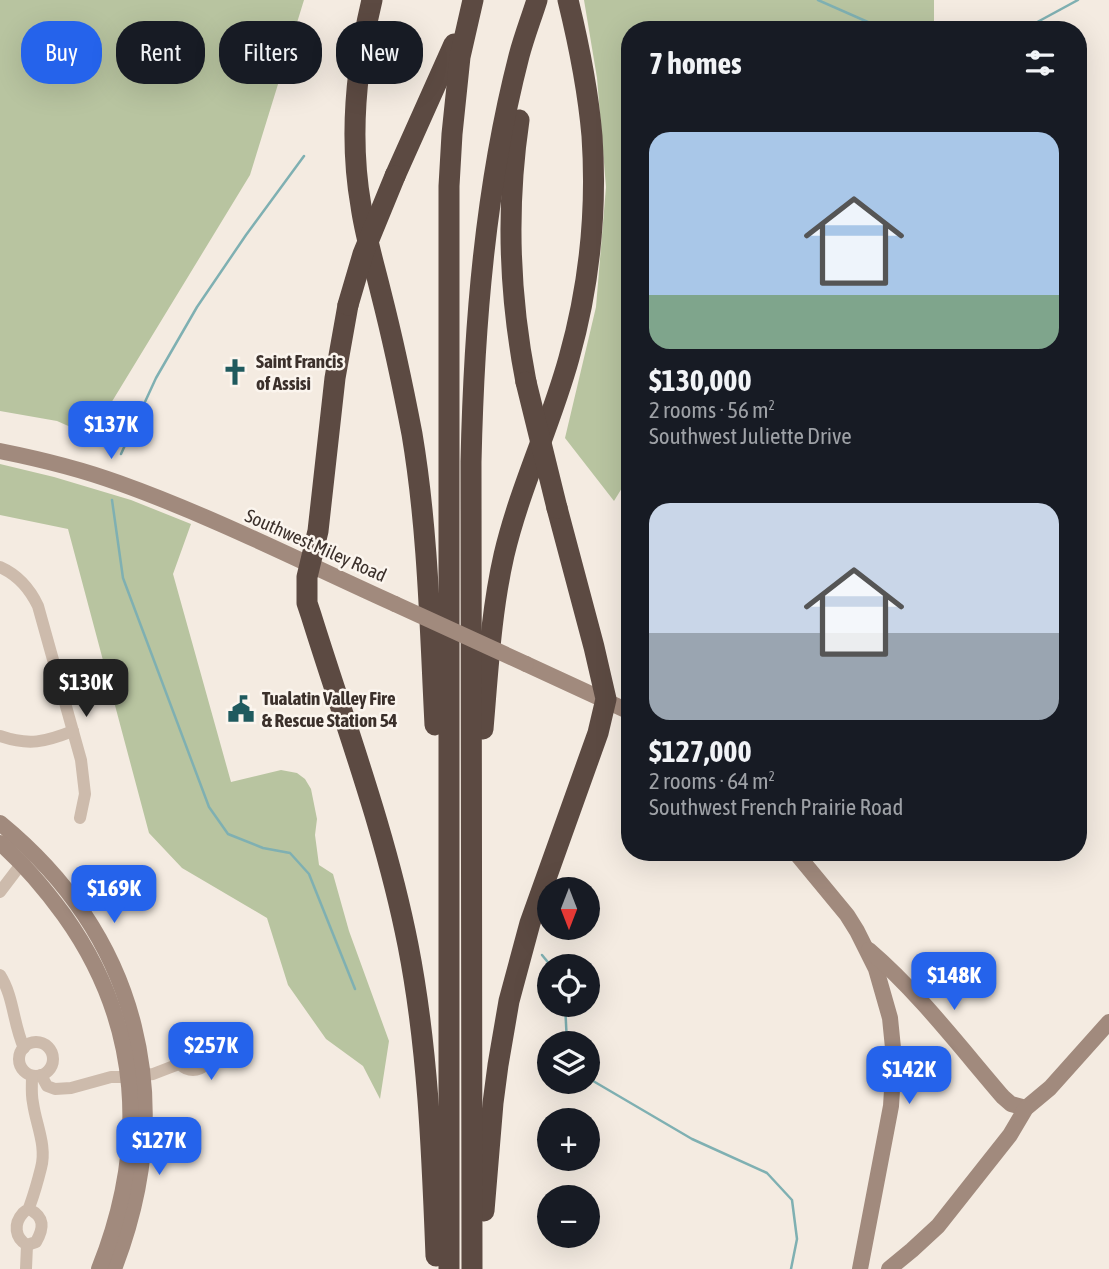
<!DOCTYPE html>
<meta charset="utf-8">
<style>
:root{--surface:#171b24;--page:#20242c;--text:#f1f3f6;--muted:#9ea1a6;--accent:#2563eb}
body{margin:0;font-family:"Asap Condensed",sans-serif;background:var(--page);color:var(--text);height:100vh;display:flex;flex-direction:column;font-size:26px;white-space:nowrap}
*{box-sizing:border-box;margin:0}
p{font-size:23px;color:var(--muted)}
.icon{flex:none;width:38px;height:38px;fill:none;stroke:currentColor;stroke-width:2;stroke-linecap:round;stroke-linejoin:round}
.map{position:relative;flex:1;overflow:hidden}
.drawer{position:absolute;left:621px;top:21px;width:466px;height:840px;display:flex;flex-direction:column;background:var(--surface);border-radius:28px;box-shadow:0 7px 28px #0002}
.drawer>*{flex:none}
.guide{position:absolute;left:21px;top:21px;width:495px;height:63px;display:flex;gap:14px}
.needle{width:46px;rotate:180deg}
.buttons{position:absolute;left:537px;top:877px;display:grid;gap:14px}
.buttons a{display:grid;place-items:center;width:63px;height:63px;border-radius:50%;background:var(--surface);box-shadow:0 7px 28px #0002;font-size:35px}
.price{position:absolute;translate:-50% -60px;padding:0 16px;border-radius:14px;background:var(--accent);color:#fff;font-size:23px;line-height:46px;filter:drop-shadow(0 2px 4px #0008)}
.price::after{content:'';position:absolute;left:50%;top:42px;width:21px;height:16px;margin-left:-10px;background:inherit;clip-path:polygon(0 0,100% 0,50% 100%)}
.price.selected{background:#222;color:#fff}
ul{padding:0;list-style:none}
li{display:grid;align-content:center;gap:14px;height:371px;padding:0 28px}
li span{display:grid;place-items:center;height:217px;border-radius:21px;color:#555}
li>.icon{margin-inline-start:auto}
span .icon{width:126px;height:126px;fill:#fffc;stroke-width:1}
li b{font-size:30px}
h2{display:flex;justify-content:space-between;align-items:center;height:84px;padding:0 28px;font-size:30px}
.pill{padding:0 24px;border-radius:28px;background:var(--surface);box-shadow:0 7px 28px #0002;font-size:24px;line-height:63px}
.pill.selected{background:var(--accent);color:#fff}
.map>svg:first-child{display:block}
.green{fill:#b8c4a0}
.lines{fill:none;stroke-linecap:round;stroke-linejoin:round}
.stream{stroke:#7fb0b2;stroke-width:2.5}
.street{stroke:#cdbbac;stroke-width:12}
.secondary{stroke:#a18a7d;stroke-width:16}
.highway{stroke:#5c4a42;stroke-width:21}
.secondary-bridge{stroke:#a18a7d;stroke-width:16}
.highway-bridge{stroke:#5c4a42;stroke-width:21}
.labels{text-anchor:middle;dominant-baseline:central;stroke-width:5;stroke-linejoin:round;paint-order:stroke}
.poi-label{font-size:19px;font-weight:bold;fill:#3b302b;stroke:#fbf5ee;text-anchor:start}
.street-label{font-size:19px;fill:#3b302b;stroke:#fbf5ee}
</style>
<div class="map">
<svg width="1109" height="1269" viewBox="0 0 1109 1269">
<rect width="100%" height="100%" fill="#f4ebe1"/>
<g class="green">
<polygon points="0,0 304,0 250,175 91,436 57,421 0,411"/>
<polygon points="584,0 934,0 934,30 630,30 630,475 614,501 565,438 596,307 606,187 597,78"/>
<polygon points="0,464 54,477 131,500 191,524 173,574 231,782 281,770 297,773 305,779 311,789 317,819 315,835 319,865 333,874 349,931 389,1041 380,1099 363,1066 326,1039 288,985 267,918 182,868 149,833 68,529 0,515"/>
</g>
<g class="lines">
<g class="stream">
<polyline points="818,0 886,30"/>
<polyline points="1018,30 1030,26 1078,0"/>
<polyline points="121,454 156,378 197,307 246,235 304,156"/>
<polyline points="112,500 123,578 209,807 228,834 263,848 290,853 309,874 355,989"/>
<polyline points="542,955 551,966"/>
<polyline points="565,1004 567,1043"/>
<polyline points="588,1078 692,1139 767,1173 792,1200 797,1239 791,1269"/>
</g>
<g class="street">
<path d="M0,567C18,575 30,589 38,606L81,760L85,794L80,818"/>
<path d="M0,736C29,746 45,742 73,731"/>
<polyline points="0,892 25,859"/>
<path d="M0,975C14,997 13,1024 24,1048"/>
<circle cx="193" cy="1053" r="17"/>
<circle cx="36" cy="1059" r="17"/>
<polyline points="41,1075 47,1086 55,1089 71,1088 111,1077 129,1077 153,1074 179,1064"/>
<path d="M29,1209C45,1217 44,1228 36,1242L27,1245C15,1238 13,1224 23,1213C29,1207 27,1213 30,1205C34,1194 38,1180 41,1168C47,1146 36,1125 33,1103C31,1094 32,1085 32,1076"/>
<polyline points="26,1269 27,1245"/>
</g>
<g class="secondary">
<path d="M0,451C40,459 81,469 119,483C214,517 304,563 395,604"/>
<polyline points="526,664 630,712"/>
<path d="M0,823C140,938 179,1101 114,1269"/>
<path d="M0,843C24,864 45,889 64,915C142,1024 148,1146 99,1269"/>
<polyline points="795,852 847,915 857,931 876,969 890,1018 894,1058 891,1106 860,1269"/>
<path d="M869,950C919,993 960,1047 1003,1097L1011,1104L1026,1108"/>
<polyline points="889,1269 912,1250 938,1226 1010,1135 1026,1108 1050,1088 1109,1022"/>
</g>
<g class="highway">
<path d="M372,0C356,67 349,138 361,206C365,235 374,264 381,293C393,340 403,387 412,434C428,529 430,628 435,725"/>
<path d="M519,120C506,208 509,295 526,382"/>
<polyline points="395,176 454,44"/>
<path d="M348,305L335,378L318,531L307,577V603L311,615C345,724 386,833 408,945C428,1047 432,1153 436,1256"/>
<path d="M483,729C488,671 491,612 504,555C520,487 551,424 569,358C589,287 597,210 592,136C588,90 579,45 568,0"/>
<polyline points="484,1211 493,1103 498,1065 509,1001 530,923 598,733 606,699 594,647 557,508"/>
<polyline points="449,1269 449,186 452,134 460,57 473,0"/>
<path d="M472,1269L471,462C474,326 485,188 519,56C524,37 531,19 537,0"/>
</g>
<polyline class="secondary-bridge" points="395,604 526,664"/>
<g class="highway-bridge">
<polyline points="348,305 363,254 395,176"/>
<polyline points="526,382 557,508"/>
</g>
</g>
<defs>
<symbol id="church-bare" viewBox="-9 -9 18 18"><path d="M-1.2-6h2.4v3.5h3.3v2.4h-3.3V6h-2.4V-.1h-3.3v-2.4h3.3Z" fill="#1f5a5e" stroke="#fbf5ee" stroke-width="2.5" paint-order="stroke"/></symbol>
<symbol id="civic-bare" viewBox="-9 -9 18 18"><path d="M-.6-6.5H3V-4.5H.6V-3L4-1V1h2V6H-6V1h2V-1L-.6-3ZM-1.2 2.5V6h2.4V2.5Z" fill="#1f5a5e" stroke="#fbf5ee" stroke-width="2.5" paint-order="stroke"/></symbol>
</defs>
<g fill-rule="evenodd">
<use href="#church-bare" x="216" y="353" width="38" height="38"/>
<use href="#civic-bare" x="222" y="690" width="38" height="38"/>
</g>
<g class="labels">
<g class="poi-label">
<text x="256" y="361">Saint Francis<tspan x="256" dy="22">of Assisi</tspan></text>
<text x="262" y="698">Tualatin Valley Fire<tspan x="262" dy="22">&amp; Rescue Station 54</tspan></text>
</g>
<g class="street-label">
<text transform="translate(316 545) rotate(24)">Southwest Miley Road</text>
</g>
</g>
</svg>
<div class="buttons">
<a><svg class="needle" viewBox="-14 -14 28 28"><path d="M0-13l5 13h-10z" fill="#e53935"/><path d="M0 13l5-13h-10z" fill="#9ea1a6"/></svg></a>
<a><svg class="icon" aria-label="locate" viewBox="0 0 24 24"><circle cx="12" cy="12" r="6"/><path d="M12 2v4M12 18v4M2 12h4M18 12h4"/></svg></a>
<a><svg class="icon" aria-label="layers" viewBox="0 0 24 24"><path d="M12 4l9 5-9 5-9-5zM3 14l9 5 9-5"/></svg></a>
<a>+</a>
<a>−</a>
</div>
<b class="price" style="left:111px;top:461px">$137K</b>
<b class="price selected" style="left:86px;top:719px">$130K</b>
<b class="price" style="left:114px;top:925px">$169K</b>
<b class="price" style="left:954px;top:1012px">$148K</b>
<b class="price" style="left:211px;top:1082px">$257K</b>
<b class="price" style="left:909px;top:1106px">$142K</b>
<b class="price" style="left:159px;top:1177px">$127K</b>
<div class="guide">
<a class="pill selected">Buy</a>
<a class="pill">Rent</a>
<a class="pill">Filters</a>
<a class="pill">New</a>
</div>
<section class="drawer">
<h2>7 homes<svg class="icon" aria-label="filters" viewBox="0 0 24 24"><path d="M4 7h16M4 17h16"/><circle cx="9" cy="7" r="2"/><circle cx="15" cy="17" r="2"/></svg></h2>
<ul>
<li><span style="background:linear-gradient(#a9c7e8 75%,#7fa58c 0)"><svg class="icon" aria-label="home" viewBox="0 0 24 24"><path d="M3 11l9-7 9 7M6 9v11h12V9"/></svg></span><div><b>$130,000</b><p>2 rooms · 56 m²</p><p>Southwest Juliette Drive</p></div></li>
<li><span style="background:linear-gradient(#c9d6e8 60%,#9aa5b1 0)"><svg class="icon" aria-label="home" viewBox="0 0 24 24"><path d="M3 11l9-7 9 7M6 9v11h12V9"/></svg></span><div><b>$127,000</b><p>2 rooms · 64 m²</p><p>Southwest French Prairie Road</p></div></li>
</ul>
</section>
</div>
